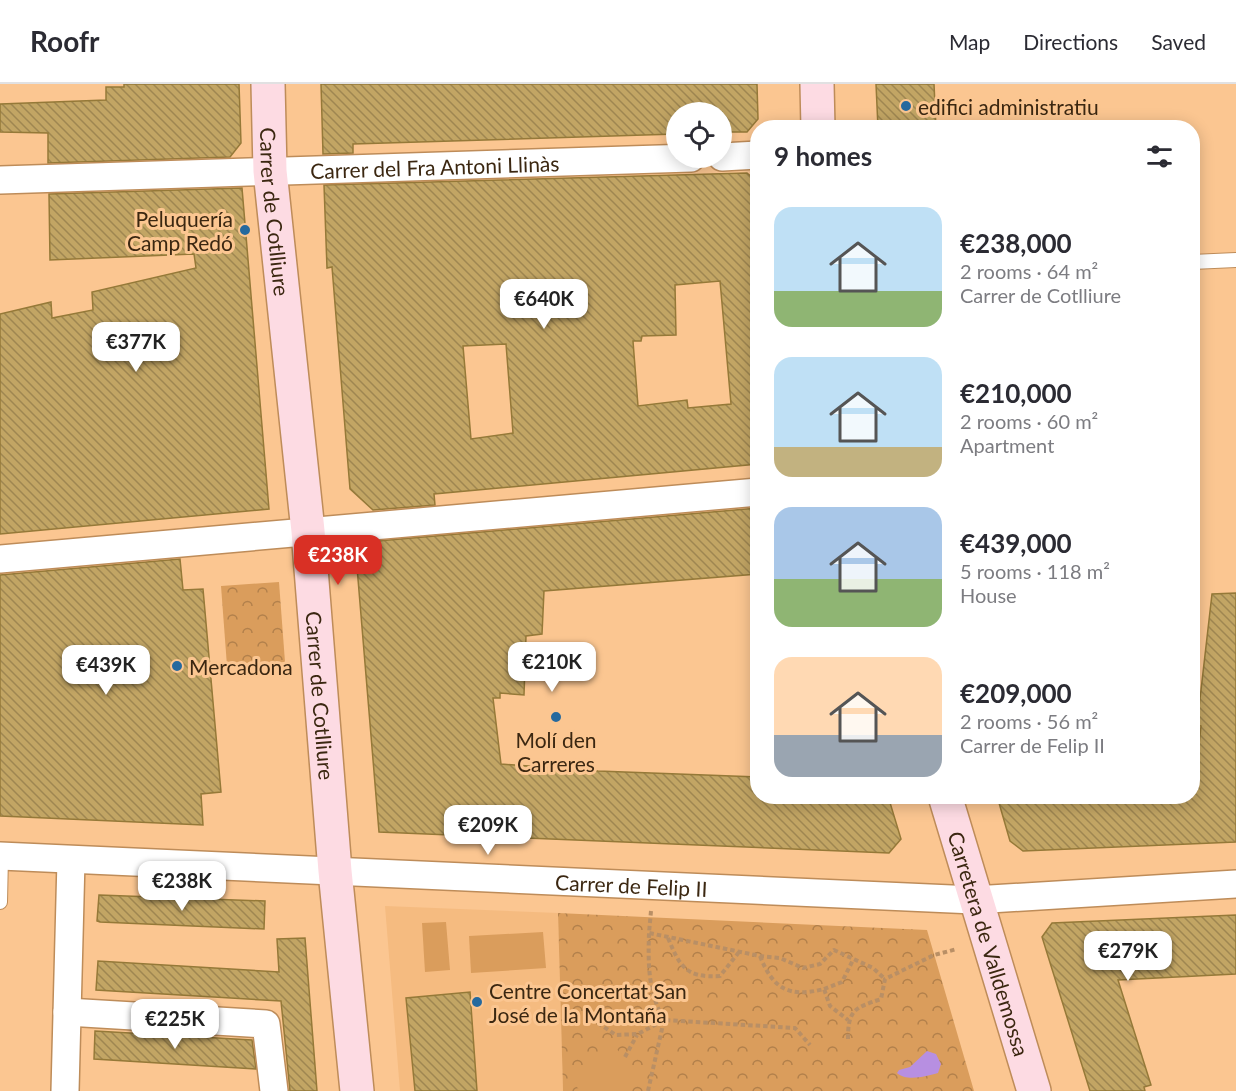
<!DOCTYPE html>
<meta charset="utf-8">
<style>
:root{--surface:#fff;--page:#f7f7f7;--text:#2b2b33;--muted:#7c7c81;--line:#e1e1e2;--accent:#d93025}
body{margin:0;font-family:Lato,sans-serif;background:var(--page);color:var(--text);height:100vh;display:flex;flex-direction:column;font-size:22px;white-space:nowrap}
*{box-sizing:border-box;margin:0}
p{font-size:20px;color:var(--muted)}
.icon{flex:none;width:33px;height:33px;fill:none;stroke:currentColor;stroke-width:2;stroke-linecap:round;stroke-linejoin:round}
.map{position:relative;flex:1;overflow:hidden}
.details{position:absolute;left:750px;top:36px;width:450px;height:684px;display:flex;flex-direction:column;background:var(--surface);border-radius:24px;box-shadow:0 3px 15px #0003}
.details>*{flex:none}
.buttons{position:absolute;left:666px;top:18px;display:grid;gap:12px}
.buttons a{display:grid;place-items:center;width:66px;height:66px;border-radius:50%;background:var(--surface);box-shadow:0 3px 15px #0003;font-size:30px}
.price{position:absolute;translate:-50% -51px;padding:0 14px;border-radius:12px;background:#fff;color:#222;font-size:20px;line-height:39px;filter:drop-shadow(0 2px 3px #0008)}
.price::after{content:'';position:absolute;left:50%;top:36px;width:18px;height:14px;margin-left:-9px;background:inherit;clip-path:polygon(0 0,100% 0,50% 100%)}
.price.current{background:var(--accent);color:#fff}
ul{padding:0;list-style:none}
li{display:flex;align-items:center;gap:18px;height:150px;padding:0 24px}
li span{display:grid;place-items:center;flex:none;width:168px;height:120px;border-radius:18px;color:#555}
li>.icon{margin-inline-start:auto}
span .icon{width:72px;height:72px;fill:#fffc;stroke-width:1}
li b{font-size:26px}
h2{display:flex;justify-content:space-between;align-items:center;height:72px;padding:0 24px;font-size:26px}
header{display:flex;align-items:center;gap:36px;box-sizing:border-box;height:84px;padding:0 30px;background:var(--surface);border-bottom:2px solid var(--line)}
header strong{font-size:28px}
nav{display:flex;gap:33px;margin-inline-start:auto;font-size:21px}
.map>svg:first-child{display:block}
.built{fill:#f5bb80}
.park{fill:url(#park-crowns)}
.pitch{fill:#da9d5c}
.water{fill:#b78fe1}
.building{fill:url(#building-back-hatch);stroke:#957938;stroke-width:1.5;fill-rule:evenodd}
.lines{fill:none;stroke-linecap:round;stroke-linejoin:round}
.lane-casing{stroke:#be8c59;stroke-width:16}
.street-casing{stroke:#be8c59;stroke-width:30}
.secondary-casing{stroke:#be8c59;stroke-width:36}
.path{stroke:#b98f65;stroke-width:4;stroke-dasharray:4.5 3;stroke-linecap:butt}
.lane{stroke:#fff;stroke-width:14}
.street{stroke:#fff;stroke-width:27}
.secondary{stroke:#fddbe3;stroke-width:33}
.poi-dot{fill:#25699e;stroke:#fbc691;stroke-width:2}
.labels{text-anchor:middle;dominant-baseline:central;stroke-width:6;stroke-linejoin:round;paint-order:stroke}
.poi-label{font-size:21px;fill:#3b2711;stroke:#fbc691;text-anchor:start}
.street-label{font-size:21px;fill:#3b2711;stroke:#fbc691}
</style>
<header>
<strong>Roofr</strong>
<nav><a>Map</a><a>Directions</a><a>Saved</a></nav>
</header>
<div class="map">
<svg width="1236" height="1007" viewBox="0 0 1236 1007">
<defs>
<pattern id="park-crowns" width="20" height="18" patternUnits="userSpaceOnUse" patternTransform="scale(1.5)"><rect width="20" height="18" fill="#da9d5c"/><path d="M2 6a3 3 0 1 1 6 0M12 15a3 3 0 1 1 6 0" fill="none" stroke="#b2804b"/></pattern>
<pattern id="building-back-hatch" width="6" height="6" patternUnits="userSpaceOnUse" patternTransform="scale(1.5)"><rect width="6" height="6" fill="#c2a564"/><path d="M-1 5l2 2M0 0l6 6M5-1l2 2" fill="none" stroke="#9f8651"/></pattern>
</defs>
<rect width="100%" height="100%" fill="#fbc691"/>
<polygon class="built" points="385,822 558,829 563,1007 400,1007"/>
<g class="park">
<polygon points="279,498 285,578 227,582 221,502"/>
<polygon points="558,829 927,846 974,1007 563,1007"/>
</g>
<g class="pitch">
<polygon points="446,838 450,886 425,888 422,839"/>
<polygon points="543,848 546,884 471,889 469,852"/>
<polygon points="612,960 638,988 619,1007 580,1007 574,999"/>
</g>
<path class="water" d="M927,967L936,970L941,980L938,989C927,992 907,998 897,989L899,986L910,983Z"/>
<g class="building">
<polygon points="124,0 239,0 241,59 230,73 48,79 48,49 0,48 0,20 106,16 106,3 124,3"/>
<polygon points="321,0 757,0 758,35 747,48 722,48 722,28 676,28 676,50 353,60 353,69 323,70"/>
<polygon points="876,0 934,0 936,44 878,44"/>
<path d="M747,89L758,98V380L434,410L435,421L373,426L350,405L332,183L327,184L324,101ZM720,197L731,320L688,324L687,316L638,322L633,257H641L642,252L676,251L675,201ZM506,260L513,349L471,355L463,262Z"/>
<polygon points="242,104 269,425 0,450 0,230 51,218 52,234 93,226 92,208 196,184 194,170 50,176 49,110"/>
<polygon points="758,424 758,490 544,507 542,550 526,552 524,611 500,609 500,614 493,614 501,680 598,687 758,693 758,712 888,712 901,755 889,769 379,748 355,459"/>
<polygon points="180,475 183,506 203,505 221,708 201,710 203,741 0,732 0,491"/>
<polygon points="1236,509 1236,758 1023,767 1010,757 997,712 1192,712 1192,689 1196,689 1201,642 1197,641 1212,510"/>
<polygon points="99,811 265,817 264,845 100,838 97,837"/>
<polygon points="1236,831 1236,890 1118,896 1151,1001 1144,1003 1145,1007 1090,1007 1042,853 1052,839"/>
<polygon points="305,854 317,1007 290,1007 281,917 96,906 98,877 279,888 277,855"/>
<polygon points="470,908 477,1007 415,1007 406,914"/>
<polygon points="95,947 252,956 256,985 94,975"/>
</g>
<g class="lines">
<defs>
<g id="lane">
<polyline points="1192,178 1236,176"/>
<polyline points="0,818 1,772"/>
</g>
<g id="street">
<polyline points="722,73 758,71"/>
<path id="s1" d="M0,96L691,74"/>
<polyline points="0,475 758,408"/>
<path id="s2" d="M0,772L974,816L1236,800"/>
<polyline points="67,928 266,940 274,1007"/>
<polyline points="65,1007 71,776"/>
</g>
<g id="secondary">
<path id="s3" d="M268,0L270,87L308,447L335,787L357,1007"/>
<polyline points="817,0 818,44"/>
<path id="s4" d="M945,712L1034,1007"/>
</g>
</defs>
<use href="#lane" class="lane-casing"/>
<use href="#street" class="street-casing"/>
<use href="#secondary" class="secondary-casing"/>
<g class="path">
<polyline points="651,827 649,849 760,872 780,874 803,884 820,880 834,866 873,884 885,895"/>
<path d="M668,854C680,883 686,894 720,892L739,868"/>
<path d="M760,872C773,905 789,914 824,905L830,922L848,936"/>
<polyline points="824,905 842,898 853,876"/>
<polyline points="598,939 616,951 638,950 664,936 795,944 810,961"/>
<path d="M848,955C848,925 855,924 881,915L885,895L934,871L957,865"/>
<polyline points="625,973 637,951"/>
<path d="M648,1007L664,936C648,908 648,880 649,849"/>
</g>
<use href="#lane" class="lane"/>
<use href="#street" class="street"/>
<use href="#secondary" class="secondary"/>
</g>
<g class="poi-dot">
<circle cx="906" cy="22" r="6"/>
<circle cx="245" cy="146" r="6"/>
<circle cx="177" cy="582" r="6"/>
<circle cx="556" cy="633" r="6"/>
<circle cx="477" cy="918" r="6"/>
</g>
<g class="labels">
<g class="poi-label">
<text x="918" y="22">edifici administratiu</text>
<text x="233" y="134" text-anchor="end">Peluquería<tspan x="233" dy="24">Camp Redó</tspan></text>
<text x="189" y="582">Mercadona</text>
<text x="556" y="655" text-anchor="middle">Molí den<tspan x="556" dy="24">Carreres</tspan></text>
<text x="489" y="906">Centre Concertat San<tspan x="489" dy="24">José de la Montaña</tspan></text>
</g>
<g class="street-label">
<text stroke="none"><textPath href="#s1" startOffset="435">Carrer del Fra Antoni Llinàs</textPath></text>
<text stroke="none"><textPath href="#s3" startOffset="128">Carrer de Cotlliure</textPath></text>
<text stroke="none"><textPath href="#s3" startOffset="614">Carrer de Cotlliure</textPath></text>
<text stroke="none"><textPath href="#s2" startOffset="632">Carrer de Felip II</textPath></text>
<text stroke="none"><textPath href="#s4" startOffset="154">Carretera de Valldemossa</textPath></text>
</g>
</g>
</svg>
<div class="buttons">
<a><svg class="icon" aria-label="locate" viewBox="0 0 24 24"><circle cx="12" cy="12" r="6"/><path d="M12 2v4M12 18v4M2 12h4M18 12h4"/></svg></a>
</div>
<b class="price" style="left:544px;top:246px">€640K</b>
<b class="price" style="left:136px;top:289px">€377K</b>
<b class="price current" style="left:338px;top:502px">€238K</b>
<b class="price" style="left:552px;top:609px">€210K</b>
<b class="price" style="left:106px;top:612px">€439K</b>
<b class="price" style="left:488px;top:772px">€209K</b>
<b class="price" style="left:182px;top:828px">€238K</b>
<b class="price" style="left:1128px;top:898px">€279K</b>
<b class="price" style="left:175px;top:966px">€225K</b>
<section class="details">
<h2>9 homes<svg class="icon" aria-label="filters" viewBox="0 0 24 24"><path d="M4 7h16M4 17h16"/><circle cx="9" cy="7" r="2"/><circle cx="15" cy="17" r="2"/></svg></h2>
<ul>
<li><span style="background:linear-gradient(#bfe0f5 70%,#8fb573 0)"><svg class="icon" aria-label="home" viewBox="0 0 24 24"><path d="M3 11l9-7 9 7M6 9v11h12V9"/></svg></span><div><b>€238,000</b><p>2 rooms · 64 m²</p><p>Carrer de Cotlliure</p></div></li>
<li><span style="background:linear-gradient(#bfe0f5 75%,#c2b280 0)"><svg class="icon" aria-label="home" viewBox="0 0 24 24"><path d="M3 11l9-7 9 7M6 9v11h12V9"/></svg></span><div><b>€210,000</b><p>2 rooms · 60 m²</p><p>Apartment</p></div></li>
<li><span style="background:linear-gradient(#a9c7e8 60%,#8fb573 0)"><svg class="icon" aria-label="home" viewBox="0 0 24 24"><path d="M3 11l9-7 9 7M6 9v11h12V9"/></svg></span><div><b>€439,000</b><p>5 rooms · 118 m²</p><p>House</p></div></li>
<li><span style="background:linear-gradient(#ffd9b3 65%,#9aa5b1 0)"><svg class="icon" aria-label="home" viewBox="0 0 24 24"><path d="M3 11l9-7 9 7M6 9v11h12V9"/></svg></span><div><b>€209,000</b><p>2 rooms · 56 m²</p><p>Carrer de Felip II</p></div></li>
</ul>
</section>
</div>
